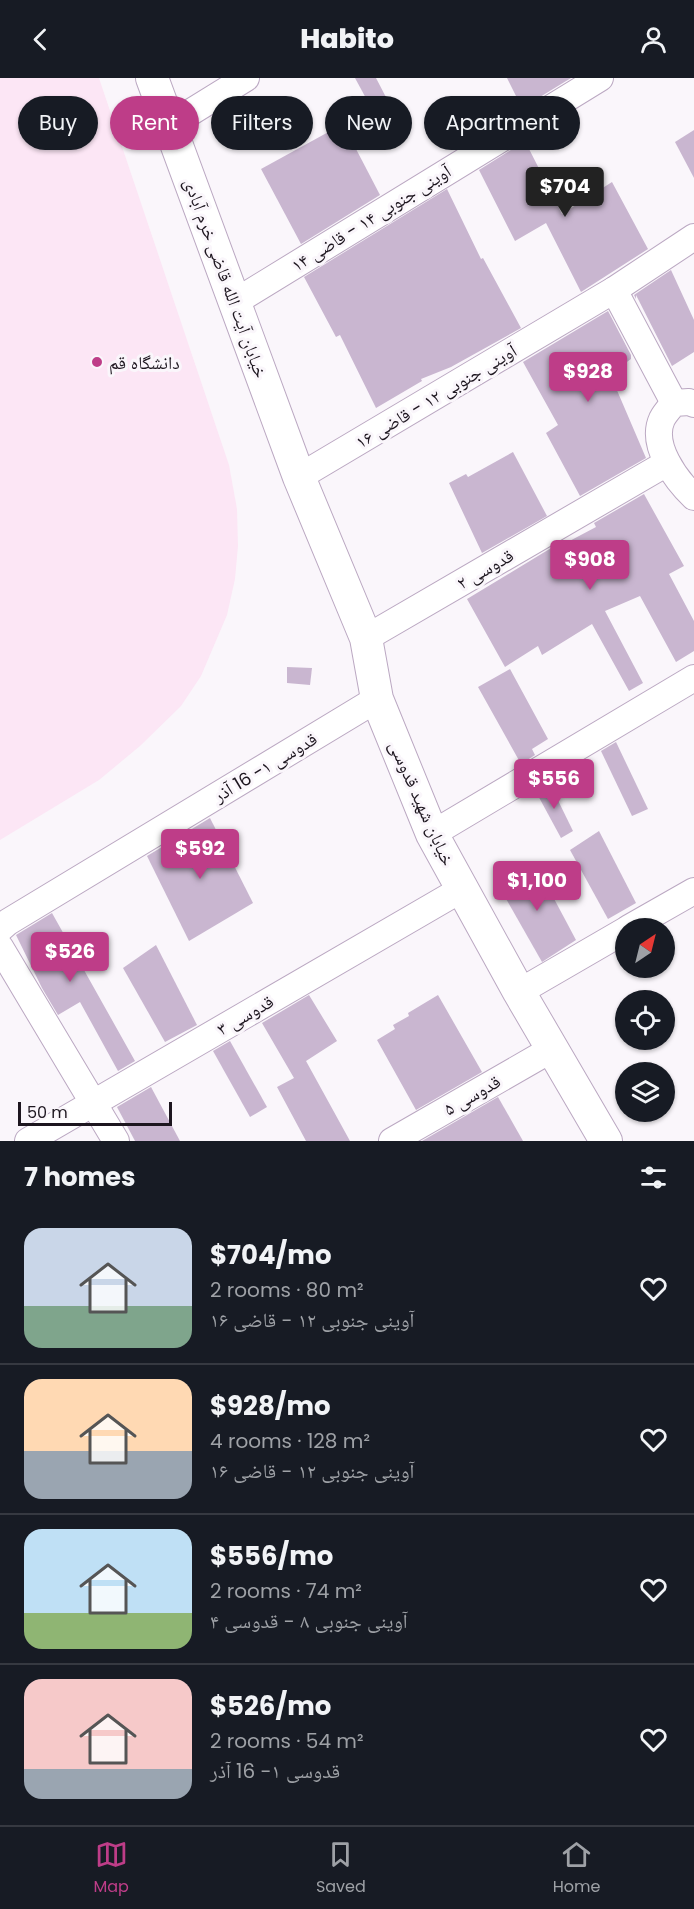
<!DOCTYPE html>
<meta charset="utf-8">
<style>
:root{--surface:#171b24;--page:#242831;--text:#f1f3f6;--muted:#9ea1a6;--line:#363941;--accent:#be3d88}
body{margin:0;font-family:Poppins,"Noto Naskh Arabic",sans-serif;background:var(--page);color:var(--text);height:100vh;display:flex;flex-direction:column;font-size:22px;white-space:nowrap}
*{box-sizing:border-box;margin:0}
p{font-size:20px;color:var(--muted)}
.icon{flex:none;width:33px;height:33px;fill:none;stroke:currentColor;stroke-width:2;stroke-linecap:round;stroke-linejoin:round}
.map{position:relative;height:1063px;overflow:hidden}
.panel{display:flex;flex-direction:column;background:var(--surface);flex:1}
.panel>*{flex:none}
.guide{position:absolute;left:18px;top:18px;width:658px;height:54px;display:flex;gap:12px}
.needle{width:39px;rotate:35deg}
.fabs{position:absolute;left:615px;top:840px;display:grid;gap:12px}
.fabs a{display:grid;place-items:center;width:60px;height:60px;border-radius:50%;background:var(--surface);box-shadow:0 2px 4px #0004;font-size:30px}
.scale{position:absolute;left:18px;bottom:15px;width:154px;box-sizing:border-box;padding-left:6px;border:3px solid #1d161f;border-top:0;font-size:16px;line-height:21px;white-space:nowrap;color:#1d161f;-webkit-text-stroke:4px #faf6fb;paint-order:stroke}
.price{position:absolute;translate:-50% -51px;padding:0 14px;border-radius:6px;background:var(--accent);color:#fff;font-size:20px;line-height:39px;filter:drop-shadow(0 2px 3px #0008)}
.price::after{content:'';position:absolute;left:50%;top:36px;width:18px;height:14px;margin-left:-9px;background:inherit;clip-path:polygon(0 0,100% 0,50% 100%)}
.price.selected{background:#222;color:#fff}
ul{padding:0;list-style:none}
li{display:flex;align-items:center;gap:18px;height:150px;padding:0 24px}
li+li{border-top:2px solid var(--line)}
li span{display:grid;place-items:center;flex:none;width:168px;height:120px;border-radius:18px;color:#555}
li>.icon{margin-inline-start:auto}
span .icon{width:72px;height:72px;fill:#fffc;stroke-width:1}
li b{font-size:26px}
h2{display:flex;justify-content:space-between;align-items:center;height:72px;padding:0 24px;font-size:26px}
.tag{padding:0 21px;border-radius:27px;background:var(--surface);box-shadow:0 2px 4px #0004;font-size:21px;line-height:54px}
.tag.selected{background:var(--accent);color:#fff}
header{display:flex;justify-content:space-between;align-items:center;height:78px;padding:0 24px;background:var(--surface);font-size:27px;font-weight:800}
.tabs{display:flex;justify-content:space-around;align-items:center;height:84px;border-top:2px solid var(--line);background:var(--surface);font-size:16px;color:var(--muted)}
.tabs a{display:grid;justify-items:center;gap:3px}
.tabs .selected{color:var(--accent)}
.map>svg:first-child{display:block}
.education{fill:#fce6f5}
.building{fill:#c9b6d0}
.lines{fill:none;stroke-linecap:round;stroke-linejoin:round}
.minor-casing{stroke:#bba8c2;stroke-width:28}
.major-casing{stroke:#bba8c2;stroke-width:34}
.minor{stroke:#fff;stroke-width:26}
.major{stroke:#fff;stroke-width:32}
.poi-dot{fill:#be3d88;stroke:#faf6fb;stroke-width:2}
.labels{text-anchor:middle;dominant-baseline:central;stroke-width:6;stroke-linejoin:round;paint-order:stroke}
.street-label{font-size:18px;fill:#1d161f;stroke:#faf6fb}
.poi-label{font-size:18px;fill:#1d161f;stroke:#faf6fb;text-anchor:start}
</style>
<header><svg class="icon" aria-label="back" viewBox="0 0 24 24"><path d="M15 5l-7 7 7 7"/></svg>Habito<svg class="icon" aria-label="person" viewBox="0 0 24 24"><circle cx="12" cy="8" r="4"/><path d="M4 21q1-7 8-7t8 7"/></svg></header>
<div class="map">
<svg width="694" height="1063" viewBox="0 0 694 1063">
<rect width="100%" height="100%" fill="#faf6fb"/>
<polygon class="education" points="0,0 99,0 229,387 237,431 238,468 235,501 227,537 201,598 181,628 140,668 99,702 0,762"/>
<g class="building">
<polygon points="355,0 376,0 389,25 374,35"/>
<polygon points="507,0 571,0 522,30"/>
<polygon points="343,46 380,117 301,166 261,91"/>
<polygon points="694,52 694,100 675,64"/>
<polygon points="525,63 562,136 612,104 648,171 581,214 546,145 515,163 479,92"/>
<polygon points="447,111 481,181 483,180 521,250 451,289 421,301 422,303 376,330 340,257 336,259 304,199"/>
<polygon points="671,192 694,242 694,274 672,288 636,217 636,221 634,217"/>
<polygon points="608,233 631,277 631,281 610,296 646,380 580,418 546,355 558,347 523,284"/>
<polygon points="513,374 547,438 482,475 449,405 466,396 468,399"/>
<polygon points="644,416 684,488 669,496 694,543 694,573 676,584 640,518 605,533 643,605 629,613 592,546 542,577 538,568 505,589 467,521 561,464 562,467 596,449 594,445"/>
<polygon points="287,589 312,590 310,607 287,605"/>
<polygon points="510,591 548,661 532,671 535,677 521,686 478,609"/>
<polygon points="616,664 648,731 632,738 601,673"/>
<polygon points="549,704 573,753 561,760 535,712"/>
<polygon points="210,740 253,825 189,863 147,778"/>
<polygon points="599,753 636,825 608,841 570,772"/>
<polygon points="535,785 576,862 542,884 497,805"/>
<polygon points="52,835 135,983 118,993 80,924 58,937 42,910 16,857"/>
<polygon points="156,867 197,947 165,964 123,890"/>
<polygon points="309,917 337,963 306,983 350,1063 306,1063 277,1009 294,1000 262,945"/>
<polygon points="438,917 482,994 416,1032 377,962 395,951 393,947 409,938 408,935"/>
<polygon points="230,963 267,1029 250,1039 213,973"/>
<polygon points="151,1009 180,1063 135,1063 117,1029"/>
<polygon points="498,1019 523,1063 422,1063"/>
</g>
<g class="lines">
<defs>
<g id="minor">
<polyline points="170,47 246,0"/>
<polyline points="614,212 674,325"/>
<polyline points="235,224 600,0"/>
<path d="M694,326L689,324L674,325C670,330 665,335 662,341C650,367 676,402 694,419"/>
<polyline points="299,399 614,212 694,159"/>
<polyline points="366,560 667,385"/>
<polyline points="432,756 694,600"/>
<polyline points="629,850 694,813"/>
<polyline points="0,851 8,844 377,621"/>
<polyline points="0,869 116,1063"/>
<polyline points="519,914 626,852"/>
<polyline points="28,1063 462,811"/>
<polyline points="392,1063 552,971"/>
</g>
<polyline id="major" points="152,0 299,399 366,560 377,621 432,756 519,914 606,1063"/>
</defs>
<use href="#minor" class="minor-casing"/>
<use href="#major" class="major-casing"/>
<use href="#minor" class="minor"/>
<use href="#major" class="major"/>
</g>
<circle class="poi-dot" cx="97" cy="284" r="6"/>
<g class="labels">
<g class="street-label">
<text transform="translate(371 140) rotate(-32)">آوینی جنوبی ۱۴ - قاضی ۱۴</text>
<text transform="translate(226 200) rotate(70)">خیابان آیت الله قاضی خرم آبادی</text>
<text transform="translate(436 318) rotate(-31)">آوینی جنوبی ۱۲ - قاضی ۱۶</text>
<text transform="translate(485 491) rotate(-30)">قدوسی ۲</text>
<text transform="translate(265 689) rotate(-31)">قدوسی ۱- 16 آذر</text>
<text transform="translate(422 725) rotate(66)">خیابان شهید قدوسی</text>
<text transform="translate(245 937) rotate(-30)">قدوسی ۳</text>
<text transform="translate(472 1017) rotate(-30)">قدوسی ۵</text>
</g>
<g class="poi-label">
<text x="109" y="284">دانشگاه قم</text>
</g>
</g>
</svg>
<div class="fabs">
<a><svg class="needle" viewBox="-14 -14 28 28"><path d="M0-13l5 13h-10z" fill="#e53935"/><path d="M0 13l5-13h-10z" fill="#9ea1a6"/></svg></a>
<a><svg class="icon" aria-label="locate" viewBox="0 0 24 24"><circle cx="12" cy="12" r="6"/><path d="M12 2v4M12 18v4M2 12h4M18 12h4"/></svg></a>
<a><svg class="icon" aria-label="layers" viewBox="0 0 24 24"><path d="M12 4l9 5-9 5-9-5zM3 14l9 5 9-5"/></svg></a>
</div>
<div class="scale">50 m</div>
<b class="price selected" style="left:565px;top:140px">$704</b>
<b class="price" style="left:588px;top:325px">$928</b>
<b class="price" style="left:590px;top:513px">$908</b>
<b class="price" style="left:554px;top:732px">$556</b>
<b class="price" style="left:200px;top:802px">$592</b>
<b class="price" style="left:537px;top:834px">$1,100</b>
<b class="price" style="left:70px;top:905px">$526</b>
<div class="guide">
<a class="tag">Buy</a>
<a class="tag selected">Rent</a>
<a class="tag">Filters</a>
<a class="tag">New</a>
<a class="tag">Apartment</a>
</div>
</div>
<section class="panel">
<h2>7 homes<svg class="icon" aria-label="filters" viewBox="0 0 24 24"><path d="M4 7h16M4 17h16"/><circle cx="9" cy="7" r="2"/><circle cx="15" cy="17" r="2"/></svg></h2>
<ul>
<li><span style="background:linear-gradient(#c9d6e8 65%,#7fa58c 0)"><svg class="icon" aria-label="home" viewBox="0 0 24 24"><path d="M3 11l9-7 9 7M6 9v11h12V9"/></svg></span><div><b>$704/mo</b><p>2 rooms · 80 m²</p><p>آوینی جنوبی ۱۲ - قاضی ۱۶</p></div><svg class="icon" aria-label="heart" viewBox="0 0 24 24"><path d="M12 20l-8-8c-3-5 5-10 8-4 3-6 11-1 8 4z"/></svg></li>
<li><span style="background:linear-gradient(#ffd9b3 60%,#9aa5b1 0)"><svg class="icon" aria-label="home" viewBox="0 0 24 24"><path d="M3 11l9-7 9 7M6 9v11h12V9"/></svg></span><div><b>$928/mo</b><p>4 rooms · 128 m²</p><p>آوینی جنوبی ۱۲ - قاضی ۱۶</p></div><svg class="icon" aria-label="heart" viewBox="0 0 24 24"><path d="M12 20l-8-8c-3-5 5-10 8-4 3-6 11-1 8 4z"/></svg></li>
<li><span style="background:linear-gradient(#bfe0f5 70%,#8fb573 0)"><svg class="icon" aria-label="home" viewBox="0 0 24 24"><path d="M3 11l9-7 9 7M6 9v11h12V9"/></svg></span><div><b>$556/mo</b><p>2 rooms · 74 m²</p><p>آوینی جنوبی ۸ - قدوسی ۴</p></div><svg class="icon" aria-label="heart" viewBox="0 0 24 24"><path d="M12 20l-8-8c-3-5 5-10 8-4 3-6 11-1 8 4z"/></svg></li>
<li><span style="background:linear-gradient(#f6c9c9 75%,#9aa5b1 0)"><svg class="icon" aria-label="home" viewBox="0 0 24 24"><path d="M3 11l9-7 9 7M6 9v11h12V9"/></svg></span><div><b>$526/mo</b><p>2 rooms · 54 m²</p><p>قدوسی ۱- 16 آذر</p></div><svg class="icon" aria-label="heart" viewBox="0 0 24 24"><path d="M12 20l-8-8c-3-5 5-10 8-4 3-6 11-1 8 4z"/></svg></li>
</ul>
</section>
<nav class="tabs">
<a class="selected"><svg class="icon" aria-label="map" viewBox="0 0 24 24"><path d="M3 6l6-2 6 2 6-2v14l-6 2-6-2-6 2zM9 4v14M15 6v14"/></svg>Map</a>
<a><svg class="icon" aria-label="saved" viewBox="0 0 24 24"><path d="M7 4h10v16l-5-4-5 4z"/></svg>Saved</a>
<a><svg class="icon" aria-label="home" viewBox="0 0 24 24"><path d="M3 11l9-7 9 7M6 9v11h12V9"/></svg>Home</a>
</nav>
